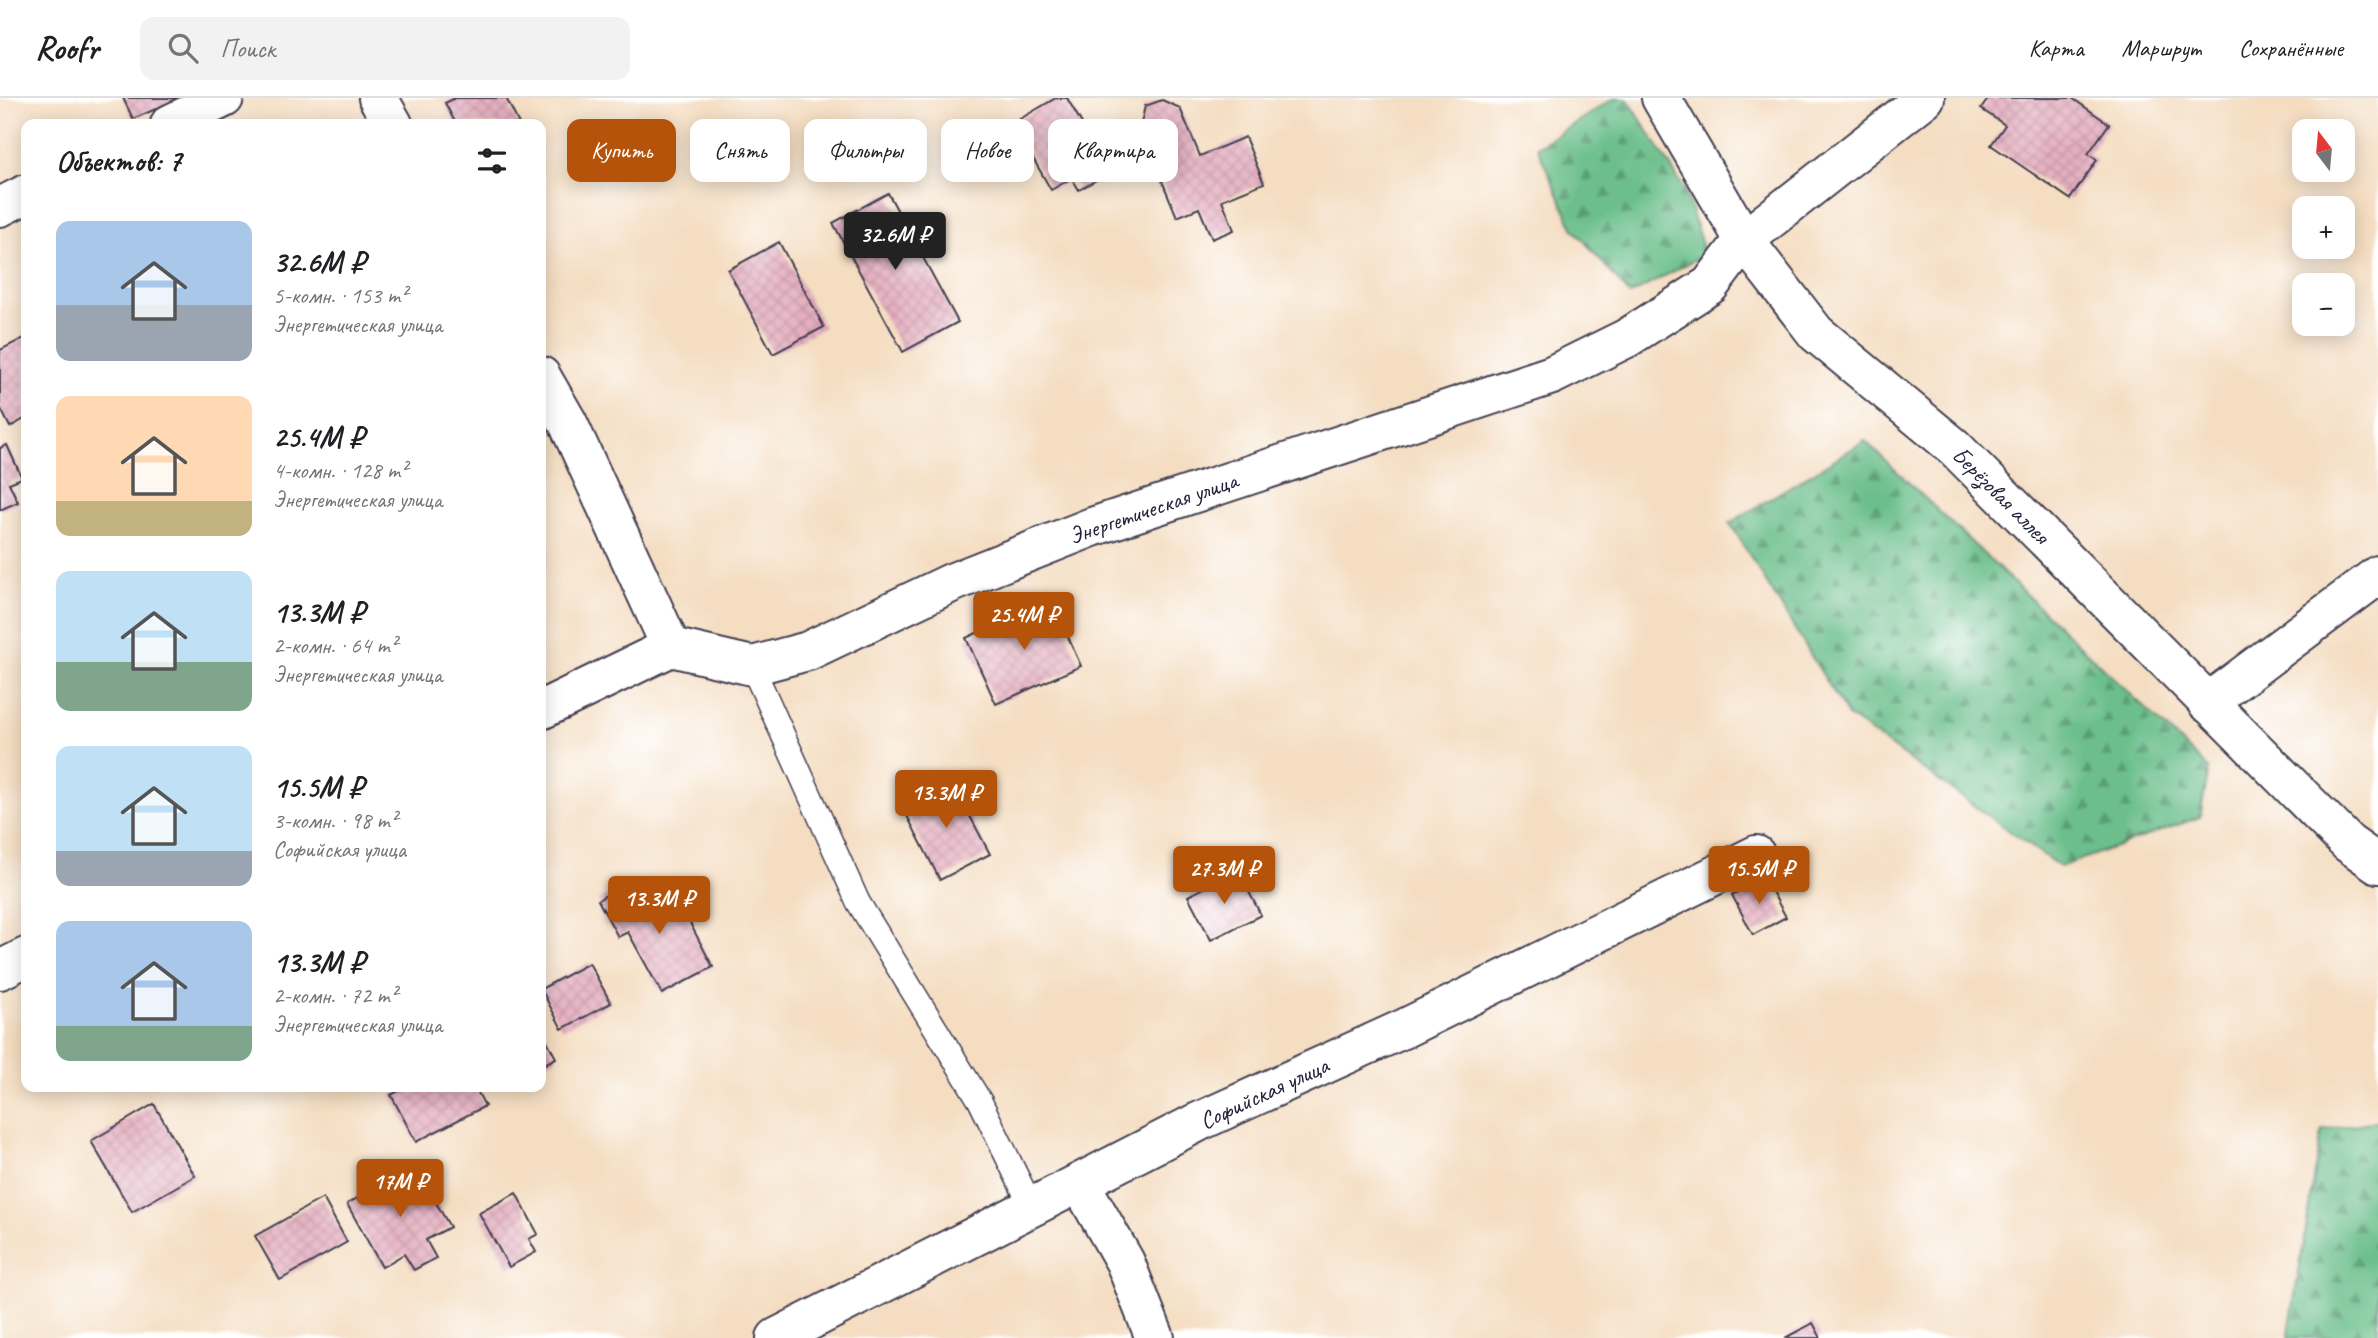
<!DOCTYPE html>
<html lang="ru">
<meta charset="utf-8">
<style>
:root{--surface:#fff;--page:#f2f2f2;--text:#202124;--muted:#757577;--line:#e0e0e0;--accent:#b45309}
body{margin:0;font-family:Caveat,sans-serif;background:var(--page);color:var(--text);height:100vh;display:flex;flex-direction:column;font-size:26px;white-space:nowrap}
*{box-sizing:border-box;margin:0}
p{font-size:23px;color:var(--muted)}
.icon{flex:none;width:38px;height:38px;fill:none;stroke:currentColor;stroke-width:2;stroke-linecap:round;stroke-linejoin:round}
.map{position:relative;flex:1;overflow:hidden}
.side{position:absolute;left:21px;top:21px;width:525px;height:973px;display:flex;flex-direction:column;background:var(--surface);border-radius:14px;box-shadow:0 4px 18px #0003}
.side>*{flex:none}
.guide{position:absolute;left:567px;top:21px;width:665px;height:63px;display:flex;gap:14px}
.needle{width:46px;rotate:344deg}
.buttons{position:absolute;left:2292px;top:21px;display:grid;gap:14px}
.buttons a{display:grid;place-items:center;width:63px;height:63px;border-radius:14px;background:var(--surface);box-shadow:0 4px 18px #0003;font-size:35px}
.price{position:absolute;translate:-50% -60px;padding:0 16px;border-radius:7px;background:var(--accent);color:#fff;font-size:23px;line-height:46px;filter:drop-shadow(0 2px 4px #0008)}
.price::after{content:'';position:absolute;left:50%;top:42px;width:21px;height:16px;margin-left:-10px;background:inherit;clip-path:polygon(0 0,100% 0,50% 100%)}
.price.current{background:#222;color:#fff}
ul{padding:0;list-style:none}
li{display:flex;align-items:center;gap:21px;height:175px;padding:0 35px}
li span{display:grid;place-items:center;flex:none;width:196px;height:140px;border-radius:14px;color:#555}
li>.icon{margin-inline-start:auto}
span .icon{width:84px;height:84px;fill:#fffc;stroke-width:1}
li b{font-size:30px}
h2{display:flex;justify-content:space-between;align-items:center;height:84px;padding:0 35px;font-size:30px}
.pill{padding:0 24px;border-radius:14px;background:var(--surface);box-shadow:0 4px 18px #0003;font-size:24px;line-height:63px}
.pill.current{background:var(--accent);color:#fff}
header{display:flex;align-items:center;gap:42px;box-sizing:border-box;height:98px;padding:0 35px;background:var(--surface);border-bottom:2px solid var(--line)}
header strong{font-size:33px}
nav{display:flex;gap:38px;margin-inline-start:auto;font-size:24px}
.search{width:490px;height:63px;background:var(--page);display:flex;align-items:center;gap:18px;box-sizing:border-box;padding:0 24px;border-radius:14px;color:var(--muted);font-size:26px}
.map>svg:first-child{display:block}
.forest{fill:url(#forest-firs);stroke:#477064;stroke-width:2}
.building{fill:url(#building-cross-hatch)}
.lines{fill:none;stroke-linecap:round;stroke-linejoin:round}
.lane-casing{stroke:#423e4f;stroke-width:26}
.street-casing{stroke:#423e4f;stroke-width:42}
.lane{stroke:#fff;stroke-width:23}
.street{stroke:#fff;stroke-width:38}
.labels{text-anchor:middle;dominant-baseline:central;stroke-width:5;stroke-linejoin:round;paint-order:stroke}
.street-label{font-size:24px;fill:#22223b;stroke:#fff}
</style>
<header>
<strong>Roofr</strong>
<div class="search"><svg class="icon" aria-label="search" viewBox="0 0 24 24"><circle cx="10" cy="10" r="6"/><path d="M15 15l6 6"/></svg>Поиск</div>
<nav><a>Карта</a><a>Маршрут</a><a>Сохранённые</a></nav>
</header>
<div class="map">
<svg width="2378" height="1240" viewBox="0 0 2378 1240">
<defs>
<pattern id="forest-firs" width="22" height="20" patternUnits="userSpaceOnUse" patternTransform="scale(1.75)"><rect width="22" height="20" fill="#6cbf8c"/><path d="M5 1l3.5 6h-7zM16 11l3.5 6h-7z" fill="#589b74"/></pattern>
<pattern id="building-cross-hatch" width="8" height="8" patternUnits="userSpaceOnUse" patternTransform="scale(1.75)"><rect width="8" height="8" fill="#e5afc0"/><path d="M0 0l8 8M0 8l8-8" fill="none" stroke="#c496a6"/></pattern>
</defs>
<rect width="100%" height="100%" fill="#fff"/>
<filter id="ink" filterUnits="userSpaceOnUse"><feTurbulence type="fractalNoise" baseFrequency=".0143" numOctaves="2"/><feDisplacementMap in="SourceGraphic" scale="14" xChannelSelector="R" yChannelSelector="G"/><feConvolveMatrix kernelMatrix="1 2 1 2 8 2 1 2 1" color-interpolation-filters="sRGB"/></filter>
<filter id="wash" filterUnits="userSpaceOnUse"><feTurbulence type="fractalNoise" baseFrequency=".00686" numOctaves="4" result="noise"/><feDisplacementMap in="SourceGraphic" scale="28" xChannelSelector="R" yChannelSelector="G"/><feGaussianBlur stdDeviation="1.57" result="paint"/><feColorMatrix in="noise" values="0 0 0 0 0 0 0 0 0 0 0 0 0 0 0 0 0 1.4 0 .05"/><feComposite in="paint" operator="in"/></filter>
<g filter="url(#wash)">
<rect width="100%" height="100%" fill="#f4ddc1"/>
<g class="forest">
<polygon points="1615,0 1627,0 1684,90 1705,156 1630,197 1573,130 1537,49"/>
<polygon points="1865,343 2209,671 2200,719 2060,769 1848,618 1730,425"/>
<polygon points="2378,1023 2378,1240 2288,1240 2322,1032"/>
</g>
<g id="blocks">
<g class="building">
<polygon points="123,0 181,0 133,21"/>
<polygon points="455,0 506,0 519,26 456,26 445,5"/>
<polygon points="1056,0 1067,0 1110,74 1079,92 1072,80 1051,92 1013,25"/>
<polygon points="1989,0 2072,0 2109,26 2088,56 2097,62 2070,101 1991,47 2005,27 1981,11"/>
<polygon points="1162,2 1180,10 1200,58 1245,39 1264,85 1222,102 1234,132 1212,141 1199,110 1177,119 1140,30 1145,8"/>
<polygon points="888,95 958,224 903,254 833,125"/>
<polygon points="779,144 824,229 773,256 728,172"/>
<polygon points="26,239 26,320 10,329 0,309 0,252"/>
<polygon points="7,347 22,380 9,385 18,404 0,412 0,350"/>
<polygon points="1051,501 1081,568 996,606 966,540"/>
<polygon points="951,682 990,756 940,782 902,708"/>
<polygon points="1238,773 1261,817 1211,842 1188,798"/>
<polygon points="1764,779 1786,819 1753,837 1732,797"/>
<polygon points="657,788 670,811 680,806 713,869 662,896 628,834 618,839 598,802 618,790 626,804"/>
<polygon points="589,865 611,905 562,931 541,891"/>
<polygon points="541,931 556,960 541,968"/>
<polygon points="406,989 475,989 485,1008 416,1044 391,997"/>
<polygon points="154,1006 195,1078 132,1114 91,1043"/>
<polygon points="415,1068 450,1129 426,1142 436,1160 414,1172 404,1156 382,1169 347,1106"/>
<polygon points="516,1095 538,1136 529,1141 536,1154 509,1169 479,1115"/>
<polygon points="323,1100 347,1144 280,1182 255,1138"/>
<polygon points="1813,1225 1821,1240 1785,1240"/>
</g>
</g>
</g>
<g filter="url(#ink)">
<use href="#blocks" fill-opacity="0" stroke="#423e4f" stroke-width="2"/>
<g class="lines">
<defs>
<polyline id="lane" points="752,568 858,804 980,1003 1032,1110"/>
<g id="street">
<polyline points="378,0 393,26"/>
<polyline points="1661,0 1744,142 1816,235 1954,349 2348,745 2378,766"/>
<polyline points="170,26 224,0"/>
<polyline points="0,109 26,96"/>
<polyline points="541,278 568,325 671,549"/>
<polyline points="2207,605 2378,477"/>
<polyline points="541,612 671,549 752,568 808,553 951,485 1092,429 1552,277 1627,240 1710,187 1744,142 1925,0"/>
<polyline points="0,872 26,859"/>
<polyline points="1080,1085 1125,1164 1155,1240"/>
<polyline points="776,1240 1198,1024 1405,930 1756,757"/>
</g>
</defs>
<use href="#lane" class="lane-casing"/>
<use href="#street" class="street-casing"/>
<use href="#lane" class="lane"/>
<use href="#street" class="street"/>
</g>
</g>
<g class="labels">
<g class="street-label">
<text transform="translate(2001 397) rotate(45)">Берёзовая аллея</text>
<text transform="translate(1153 410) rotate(-19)">Энергетическая улица</text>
<text transform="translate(1264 995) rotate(-25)">Софийская улица</text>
</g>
</g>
</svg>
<div class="buttons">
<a><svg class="needle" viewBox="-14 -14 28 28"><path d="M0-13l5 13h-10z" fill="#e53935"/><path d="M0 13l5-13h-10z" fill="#757577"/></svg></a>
<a>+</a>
<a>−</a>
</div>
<b class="price current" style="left:895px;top:174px">32.6M ₽</b>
<b class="price" style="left:1024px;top:554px">25.4M ₽</b>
<b class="price" style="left:946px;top:732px">13.3M ₽</b>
<b class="price" style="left:1224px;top:808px">27.3M ₽</b>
<b class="price" style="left:1759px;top:808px">15.5M ₽</b>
<b class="price" style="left:659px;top:838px">13.3M ₽</b>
<b class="price" style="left:400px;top:1121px">17M ₽</b>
<div class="guide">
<a class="pill current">Купить</a>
<a class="pill">Снять</a>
<a class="pill">Фильтры</a>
<a class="pill">Новое</a>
<a class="pill">Квартира</a>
</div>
<section class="side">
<h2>Объектов: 7<svg class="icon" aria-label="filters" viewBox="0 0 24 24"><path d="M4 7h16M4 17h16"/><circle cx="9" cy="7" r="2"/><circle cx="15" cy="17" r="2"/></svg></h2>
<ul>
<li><span style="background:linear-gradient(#a9c7e8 60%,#9aa5b1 0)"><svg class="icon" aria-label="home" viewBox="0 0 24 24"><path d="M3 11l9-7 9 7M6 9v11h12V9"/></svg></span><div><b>32.6M ₽</b><p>5-комн. · 153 m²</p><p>Энергетическая улица</p></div></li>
<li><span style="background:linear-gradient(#ffd9b3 75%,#c2b280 0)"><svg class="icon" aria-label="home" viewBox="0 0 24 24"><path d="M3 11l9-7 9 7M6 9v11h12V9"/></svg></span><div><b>25.4M ₽</b><p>4-комн. · 128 m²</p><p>Энергетическая улица</p></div></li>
<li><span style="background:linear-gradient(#bfe0f5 65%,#7fa58c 0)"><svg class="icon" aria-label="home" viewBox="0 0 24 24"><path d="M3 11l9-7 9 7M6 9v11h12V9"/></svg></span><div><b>13.3M ₽</b><p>2-комн. · 64 m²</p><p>Энергетическая улица</p></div></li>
<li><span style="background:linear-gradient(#bfe0f5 75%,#9aa5b1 0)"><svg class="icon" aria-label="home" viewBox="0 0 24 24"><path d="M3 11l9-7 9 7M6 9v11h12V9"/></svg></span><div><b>15.5M ₽</b><p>3-комн. · 98 m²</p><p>Софийская улица</p></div></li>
<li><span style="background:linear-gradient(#a9c7e8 75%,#7fa58c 0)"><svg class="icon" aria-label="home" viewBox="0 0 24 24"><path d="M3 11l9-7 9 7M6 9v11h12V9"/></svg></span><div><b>13.3M ₽</b><p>2-комн. · 72 m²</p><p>Энергетическая улица</p></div></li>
</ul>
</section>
</div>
